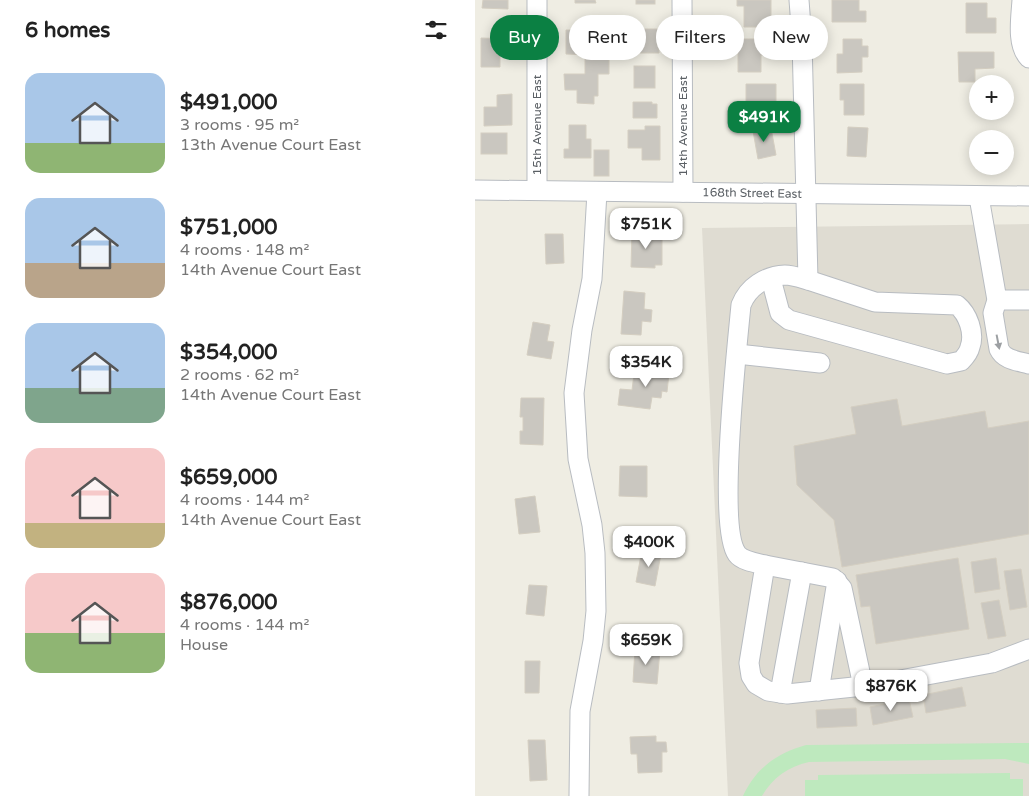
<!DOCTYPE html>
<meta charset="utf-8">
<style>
:root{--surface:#fff;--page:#f2f2f2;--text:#222;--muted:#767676;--accent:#0b8043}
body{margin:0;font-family:"Varela Round",sans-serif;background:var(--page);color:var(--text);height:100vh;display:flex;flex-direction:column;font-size:19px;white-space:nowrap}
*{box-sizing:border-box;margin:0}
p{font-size:16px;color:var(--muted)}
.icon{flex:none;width:28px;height:28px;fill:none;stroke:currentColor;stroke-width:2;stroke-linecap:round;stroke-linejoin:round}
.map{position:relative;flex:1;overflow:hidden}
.side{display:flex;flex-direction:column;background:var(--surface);width:475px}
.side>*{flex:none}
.banner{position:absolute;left:15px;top:15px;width:464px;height:45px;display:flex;gap:10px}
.tools{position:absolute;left:494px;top:75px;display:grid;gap:10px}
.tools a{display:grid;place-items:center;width:45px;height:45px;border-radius:50%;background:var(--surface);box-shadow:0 2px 12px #0003;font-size:25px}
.price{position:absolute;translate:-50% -42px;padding:0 11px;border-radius:10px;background:#fff;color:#222;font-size:16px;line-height:32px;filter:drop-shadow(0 1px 2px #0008)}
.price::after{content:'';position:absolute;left:50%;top:30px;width:15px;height:11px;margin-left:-8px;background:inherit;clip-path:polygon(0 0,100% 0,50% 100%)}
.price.active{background:var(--accent);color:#fff}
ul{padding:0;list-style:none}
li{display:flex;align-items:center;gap:15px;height:125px;padding:0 25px}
li span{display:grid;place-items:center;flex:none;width:140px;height:100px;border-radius:15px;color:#555}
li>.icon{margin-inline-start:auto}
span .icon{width:60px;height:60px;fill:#fffc;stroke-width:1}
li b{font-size:21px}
h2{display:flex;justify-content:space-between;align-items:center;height:60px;padding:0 25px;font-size:21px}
.pill{padding:0 18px;border-radius:22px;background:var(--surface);box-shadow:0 2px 12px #0003;font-size:18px;line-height:45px}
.pill.active{background:var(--accent);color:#fff}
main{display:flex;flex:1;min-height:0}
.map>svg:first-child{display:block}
.education{fill:#dfdcd2}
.green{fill:#bee9be}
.building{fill:#cac7c0;stroke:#d4cec1}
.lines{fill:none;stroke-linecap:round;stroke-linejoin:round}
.minor-casing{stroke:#b8bcc1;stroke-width:21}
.minor{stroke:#fff;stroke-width:19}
.oneway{fill:#9da0a3}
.labels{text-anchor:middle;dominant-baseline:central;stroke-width:4.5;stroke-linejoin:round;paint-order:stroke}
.street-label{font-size:12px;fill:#5b6065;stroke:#fff}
</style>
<main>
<section class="side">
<h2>6 homes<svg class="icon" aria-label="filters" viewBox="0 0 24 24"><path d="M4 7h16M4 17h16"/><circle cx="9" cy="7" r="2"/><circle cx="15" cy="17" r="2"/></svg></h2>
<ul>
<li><span style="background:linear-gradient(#a9c7e8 70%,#8fb573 0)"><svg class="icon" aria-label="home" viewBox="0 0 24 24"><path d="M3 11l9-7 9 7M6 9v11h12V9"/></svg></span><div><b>$491,000</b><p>3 rooms · 95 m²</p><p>13th Avenue Court East</p></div></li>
<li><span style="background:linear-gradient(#a9c7e8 65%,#b9a48a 0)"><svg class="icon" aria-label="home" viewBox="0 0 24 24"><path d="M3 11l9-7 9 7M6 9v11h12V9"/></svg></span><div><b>$751,000</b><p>4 rooms · 148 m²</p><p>14th Avenue Court East</p></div></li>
<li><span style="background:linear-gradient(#a9c7e8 65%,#7fa58c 0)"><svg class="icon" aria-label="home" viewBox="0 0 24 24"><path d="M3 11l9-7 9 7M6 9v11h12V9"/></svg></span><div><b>$354,000</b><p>2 rooms · 62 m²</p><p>14th Avenue Court East</p></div></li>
<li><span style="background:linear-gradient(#f6c9c9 75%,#c2b280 0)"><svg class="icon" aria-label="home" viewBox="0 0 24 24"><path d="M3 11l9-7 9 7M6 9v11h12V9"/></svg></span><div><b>$659,000</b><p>4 rooms · 144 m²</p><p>14th Avenue Court East</p></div></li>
<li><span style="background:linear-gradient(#f6c9c9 60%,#8fb573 0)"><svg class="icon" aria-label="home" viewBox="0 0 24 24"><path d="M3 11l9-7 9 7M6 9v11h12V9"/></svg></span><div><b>$876,000</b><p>4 rooms · 144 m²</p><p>House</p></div></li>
</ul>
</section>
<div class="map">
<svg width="554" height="796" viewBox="0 0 554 796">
<rect width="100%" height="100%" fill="#efede3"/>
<polygon class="education" points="554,224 554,796 253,796 227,228"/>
<g class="green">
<path d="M554,743V764L530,759L334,762C313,767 298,777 287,796H268C281,768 302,753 331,745Z"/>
<polygon points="535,773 535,779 548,779 548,796 330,796 330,780 343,780 343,775"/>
</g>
<g class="building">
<polygon points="8,0 33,0 33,9 7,8"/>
<polygon points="100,0 120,0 121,3 100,3"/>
<rect x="161" y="0" width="19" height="4"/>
<polygon points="262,0 296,0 296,27 269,27 269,6 262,6"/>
<polygon points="357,0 384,0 384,11 391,11 391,22 357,22"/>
<polygon points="491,3 512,3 512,18 521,18 521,33 491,33"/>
<polygon points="164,29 184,29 184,53 154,53 154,36 164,36"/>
<polygon points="91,30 110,30 110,37 121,37 121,55 91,54"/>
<polygon points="6,38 37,39 37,54 25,54 25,67 6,67"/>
<polygon points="263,39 296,39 296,55 286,55 286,72 263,72"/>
<polygon points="368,39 387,39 387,46 393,46 393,57 387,57 387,72 362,73 362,54 368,54"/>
<polygon points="483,52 519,52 519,68 500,69 500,82 484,82"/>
<polygon points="110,58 134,58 134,74 123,74 123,96 119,96 119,104 102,103 102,90 90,90 89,74 110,74"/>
<rect x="159" y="66" width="21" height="22"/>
<polygon points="271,84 301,84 301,102 290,102 290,120 271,121"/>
<polygon points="365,84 389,84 389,115 369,115 369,100 365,100"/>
<polygon points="37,94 37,125 9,126 9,107 22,107 22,95"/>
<polygon points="158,102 177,102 177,104 182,104 182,118 158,118"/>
<polygon points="94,125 111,125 111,139 116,139 116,158 89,158 89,149 94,149"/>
<polygon points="170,126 185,126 185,160 167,160 167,148 153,148 153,130 170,130"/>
<polygon points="373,127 393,128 391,157 372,156"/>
<polygon points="296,128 301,155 283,159 278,131"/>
<rect x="6" y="133" width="26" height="21"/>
<rect x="119" y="150" width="15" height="26"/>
<polygon points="157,232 187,234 187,265 180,265 180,268 156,267"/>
<polygon points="70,234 88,234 89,263 71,264"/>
<polygon points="149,291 170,293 169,309 177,310 176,322 167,321 166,335 146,334"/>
<polygon points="58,322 75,325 72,341 79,342 76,359 52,355"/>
<polygon points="180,362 195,364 192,392 187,391 186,398 177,397 175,409 143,405 145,389 157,390 159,374 178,376"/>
<polygon points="46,398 69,398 68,445 45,444 45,431 48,431 48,417 45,417"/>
<polygon points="422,399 427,426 510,411 513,428 554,421 554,534 367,567 359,520 322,485 319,446 381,434 376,407"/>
<polygon points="145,466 172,466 172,497 144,496"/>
<polygon points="60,496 65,532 44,534 40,499"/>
<polygon points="167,550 186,554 180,586 161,582"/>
<polygon points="483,558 494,629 401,644 395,606 386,607 381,575"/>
<polygon points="521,558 525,589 500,593 496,562"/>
<polygon points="546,569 552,607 535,610 529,571"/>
<polygon points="54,585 72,586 69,616 51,614"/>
<polygon points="524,600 531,636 513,639 506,603"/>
<polygon points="160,648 185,650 182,684 158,682"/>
<polygon points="50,661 65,661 64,693 50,693"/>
<polygon points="487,687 491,706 451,713 448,695"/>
<polygon points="434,699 438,717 398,725 395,707"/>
<polygon points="381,708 382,726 342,728 341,710"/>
<polygon points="181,736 181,742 191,742 192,752 187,752 187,772 163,773 162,754 156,754 155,737"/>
<polygon points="53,740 70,740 72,780 55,781"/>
</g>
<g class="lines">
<defs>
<g id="minor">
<polyline points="62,0 62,190"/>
<polyline points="207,0 208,192"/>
<path d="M324,0L327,40L333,280C326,278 317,275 310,275C290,276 273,287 266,305C262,347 242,527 262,554C267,561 282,563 290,565L274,663L276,676L281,684L293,691L312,694L398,685L517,663L554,649"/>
<path d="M547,0C546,17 541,45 554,58"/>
<polyline points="0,190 554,196"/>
<path d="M504,197L522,300L518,313L524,349C529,360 543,361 554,364"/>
<path d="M296,279L305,313L314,320L472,364L486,361C490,357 494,352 495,347C500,333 493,314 482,305L400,302L333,280"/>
<polyline points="522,300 554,300"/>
<polyline points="262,354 345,363"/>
<polyline points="290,565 358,578 367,588 388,686"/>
<polyline points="344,691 362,581"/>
<polyline points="305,693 327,572"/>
<polyline points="104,796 105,711 118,641 121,611 120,553 117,525 103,459 99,393 107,330 117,279 122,192"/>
</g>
</defs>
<use href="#minor" class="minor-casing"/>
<use href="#minor" class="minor"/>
</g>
<defs><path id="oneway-solid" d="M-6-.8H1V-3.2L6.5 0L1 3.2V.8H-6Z" transform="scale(1.25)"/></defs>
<use class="oneway" href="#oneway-solid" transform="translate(523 342) rotate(79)"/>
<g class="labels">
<g class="street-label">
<text transform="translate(62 125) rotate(-90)">15th Avenue East</text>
<text transform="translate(208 126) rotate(-90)">14th Avenue East</text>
<text transform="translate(277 193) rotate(1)">168th Street East</text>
</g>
</g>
</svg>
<div class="tools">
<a>+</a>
<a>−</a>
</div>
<b class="price active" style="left:289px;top:143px">$491K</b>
<b class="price" style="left:171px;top:250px">$751K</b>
<b class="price" style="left:171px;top:388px">$354K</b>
<b class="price" style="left:174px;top:568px">$400K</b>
<b class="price" style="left:171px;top:666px">$659K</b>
<b class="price" style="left:416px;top:712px">$876K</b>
<div class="banner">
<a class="pill active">Buy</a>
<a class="pill">Rent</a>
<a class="pill">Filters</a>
<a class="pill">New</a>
</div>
</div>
</main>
